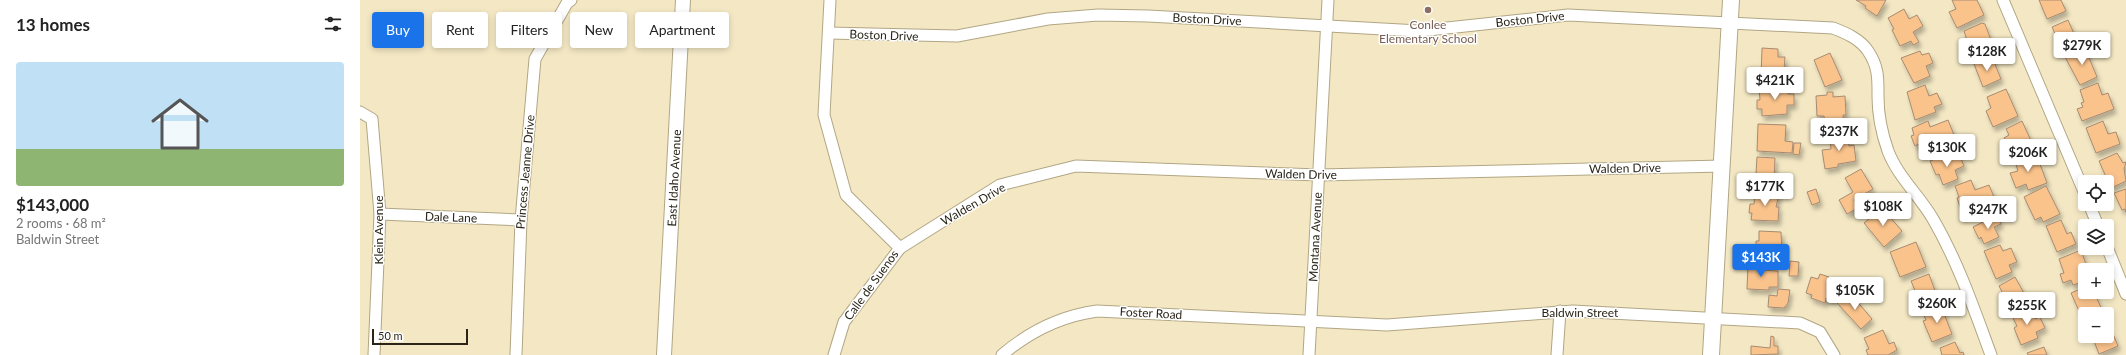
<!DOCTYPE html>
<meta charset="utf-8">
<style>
:root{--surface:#fff;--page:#f6f6f6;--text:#222;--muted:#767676;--line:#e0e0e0;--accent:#1a73e8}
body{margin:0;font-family:Lato,sans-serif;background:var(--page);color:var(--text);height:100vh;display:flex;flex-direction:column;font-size:15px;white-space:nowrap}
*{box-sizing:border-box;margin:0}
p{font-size:13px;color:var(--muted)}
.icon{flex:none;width:22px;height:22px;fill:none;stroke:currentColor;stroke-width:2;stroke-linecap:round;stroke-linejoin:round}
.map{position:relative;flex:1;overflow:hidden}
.drawer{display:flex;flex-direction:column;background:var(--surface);width:360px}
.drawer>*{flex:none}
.hud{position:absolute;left:12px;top:12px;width:380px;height:36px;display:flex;gap:8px}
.tools{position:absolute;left:1718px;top:175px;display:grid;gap:8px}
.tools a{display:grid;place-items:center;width:36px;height:36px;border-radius:4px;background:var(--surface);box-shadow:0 2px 6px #0003;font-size:20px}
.scale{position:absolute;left:12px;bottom:10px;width:96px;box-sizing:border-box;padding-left:4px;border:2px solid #2a2518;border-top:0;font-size:11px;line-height:14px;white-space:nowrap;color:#2a2518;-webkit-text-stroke:3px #fff;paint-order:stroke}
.price{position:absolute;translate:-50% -34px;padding:0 9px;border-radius:4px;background:#fff;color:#222;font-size:13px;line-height:26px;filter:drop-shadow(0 1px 2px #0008)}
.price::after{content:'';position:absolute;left:50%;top:24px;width:12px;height:9px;margin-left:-6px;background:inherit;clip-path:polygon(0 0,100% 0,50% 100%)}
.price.current{background:var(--accent);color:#fff}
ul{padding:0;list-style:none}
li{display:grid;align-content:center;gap:8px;height:212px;padding:0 16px}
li+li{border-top:1px solid var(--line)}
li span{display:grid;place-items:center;height:124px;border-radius:4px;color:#555}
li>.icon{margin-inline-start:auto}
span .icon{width:72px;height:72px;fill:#fffc;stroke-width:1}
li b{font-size:17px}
h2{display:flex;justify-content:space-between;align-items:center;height:48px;padding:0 16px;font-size:17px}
.pill{padding:0 14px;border-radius:4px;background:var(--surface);box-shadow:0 2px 6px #0003;font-size:14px;line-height:36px}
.pill.current{background:var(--accent);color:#fff}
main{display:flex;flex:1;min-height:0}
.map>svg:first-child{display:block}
.building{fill:#fac38c;stroke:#a68b72;filter:url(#shadow)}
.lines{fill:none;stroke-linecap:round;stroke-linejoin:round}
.minor-casing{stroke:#b1a684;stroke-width:13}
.tertiary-casing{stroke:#b1a684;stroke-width:16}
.secondary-casing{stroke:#b1a684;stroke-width:18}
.minor{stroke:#fff;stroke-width:11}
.tertiary{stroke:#fff;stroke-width:14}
.secondary{stroke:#fff;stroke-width:16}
.education-dot{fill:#8d6e63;stroke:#fff;stroke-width:1.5}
.labels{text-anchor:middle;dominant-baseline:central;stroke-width:3;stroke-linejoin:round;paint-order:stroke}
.street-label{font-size:12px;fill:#2a2518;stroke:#fff}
.education-label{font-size:12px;fill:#785e54;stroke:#fff}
</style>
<main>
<section class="drawer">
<h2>13 homes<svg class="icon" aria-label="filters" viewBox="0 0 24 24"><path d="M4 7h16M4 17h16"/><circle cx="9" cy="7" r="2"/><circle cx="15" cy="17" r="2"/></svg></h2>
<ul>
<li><span style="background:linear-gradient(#bfe0f5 70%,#8fb573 0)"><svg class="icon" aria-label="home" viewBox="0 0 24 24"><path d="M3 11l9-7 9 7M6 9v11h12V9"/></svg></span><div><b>$143,000</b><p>2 rooms · 68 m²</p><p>Baldwin Street</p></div></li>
</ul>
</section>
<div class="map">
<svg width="1766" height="355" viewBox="0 0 1766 355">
<defs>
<filter id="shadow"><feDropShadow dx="2.5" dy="4.5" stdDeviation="2" flood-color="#0004"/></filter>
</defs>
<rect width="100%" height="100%" fill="#f4e8c4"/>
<g class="building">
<polygon points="1496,0 1526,0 1517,16 1505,8 1506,6"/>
<polygon points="1592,0 1617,0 1624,15 1597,28 1589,12 1596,9"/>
<polygon points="1679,0 1701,0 1706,11 1687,19"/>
<polygon points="1544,9 1549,19 1557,15 1563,26 1553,32 1559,42 1553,45 1551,41 1540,46 1532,30 1534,29 1528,18"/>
<polygon points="1708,20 1719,45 1700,53 1694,40 1697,38 1692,27"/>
<polygon points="1622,23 1625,24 1634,48 1612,56 1604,31"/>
<polygon points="1402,48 1418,49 1418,57 1425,57 1424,71 1418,71 1417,79 1401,78"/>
<polygon points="1725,48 1737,77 1720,85 1705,57"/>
<polygon points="1560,51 1562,55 1569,53 1573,63 1566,66 1570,76 1554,83 1541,58"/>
<polygon points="1470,53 1482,80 1465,87 1454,60"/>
<polygon points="1632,57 1641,79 1623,87 1614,64"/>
<polygon points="1738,83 1742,95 1748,93 1754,109 1722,121 1717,109 1723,107 1721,103 1724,102 1720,90"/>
<polygon points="1565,85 1569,96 1577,93 1582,104 1574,107 1576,112 1555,120 1547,92"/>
<polygon points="1399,87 1428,87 1428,94 1434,94 1434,105 1427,105 1427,114 1402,116 1402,109 1397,109 1397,100 1400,100"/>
<polygon points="1646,89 1658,116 1633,127 1626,111 1631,108 1627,97"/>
<polygon points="1467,92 1473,92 1473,97 1485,96 1486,115 1483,115 1484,127 1465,128 1464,116 1457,116 1456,96 1467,95"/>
<polygon points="1588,120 1594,135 1587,138 1590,145 1563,155 1558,144 1555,146 1551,136 1554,135 1552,128 1568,121 1570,127"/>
<polygon points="1662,121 1673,145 1652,155 1644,138 1649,135 1646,129"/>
<polygon points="1743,121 1748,134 1756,132 1760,144 1736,153 1726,128"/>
<polygon points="1398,124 1426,125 1425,141 1433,142 1432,153 1397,151"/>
<polygon points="1487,135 1489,146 1494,145 1496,161 1478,164 1478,167 1465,169 1462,150 1471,149 1470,137"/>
<polygon points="1434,143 1441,143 1439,155 1433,154"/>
<polygon points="1589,153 1592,159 1600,156 1604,166 1595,170 1598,179 1583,185 1579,174 1576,175 1570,161"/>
<polygon points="1757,153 1763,163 1766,162 1764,169 1766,181 1751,188 1739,161"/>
<polygon points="1673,154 1677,165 1680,164 1687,183 1668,190 1666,184 1656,188 1650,173 1658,171 1655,161"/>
<polygon points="1397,157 1415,158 1414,182 1399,182 1399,174 1396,173"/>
<polygon points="1501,169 1513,189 1494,200 1499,207 1487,214 1479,200 1493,192 1485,178"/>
<polygon points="1611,180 1615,190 1629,185 1634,197 1618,202 1621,208 1603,215 1597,198 1599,197 1595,186"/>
<polygon points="1686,186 1700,214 1683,222 1681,217 1675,220 1664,197"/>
<polygon points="1456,189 1460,202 1452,205 1447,192"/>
<polygon points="1766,189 1766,212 1765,209 1762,210 1754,193"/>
<polygon points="1395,192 1419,194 1416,207 1419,207 1418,221 1391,220 1392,213 1389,213 1390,204 1394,204"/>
<polygon points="1522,208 1542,231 1524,247 1504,223"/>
<polygon points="1637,215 1641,224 1634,227 1639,237 1624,244 1621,237 1619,239 1613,227"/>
<polygon points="1701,220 1707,234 1711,232 1716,244 1697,252 1686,226"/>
<polygon points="1399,231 1421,232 1422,253 1416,253 1416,256 1396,256 1396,241 1399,241"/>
<polygon points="1556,242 1566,267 1540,277 1530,252"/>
<polygon points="1640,245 1643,251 1651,248 1657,262 1649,265 1652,272 1636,279 1624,251"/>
<polygon points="1721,250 1728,270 1725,270 1725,281 1713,285 1711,280 1703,283 1700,274 1704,273 1699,259"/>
<polygon points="1430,261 1439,262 1438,276 1429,276"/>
<polygon points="1388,265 1401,266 1401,270 1418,271 1418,287 1409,287 1409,290 1387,289"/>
<polygon points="1460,274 1469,277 1468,282 1479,286 1474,301 1466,298 1465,303 1451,298 1452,295 1446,293 1451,277 1458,279"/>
<polygon points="1569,274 1579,302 1563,308 1561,304 1555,305 1551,294 1556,293 1551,281"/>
<polygon points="1655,277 1665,295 1670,293 1673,298 1651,309 1639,286"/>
<polygon points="1725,287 1725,292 1734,292 1743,312 1737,314 1725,314 1725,319 1723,320 1711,293"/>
<polygon points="1418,289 1430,290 1428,303 1424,308 1408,307 1409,295 1417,296"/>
<polygon points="1489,292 1512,319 1501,329 1477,303"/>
<polygon points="1581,306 1592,334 1572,342 1563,321 1566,320 1563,313"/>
<polygon points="1671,308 1675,319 1680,317 1685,328 1676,332 1678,338 1661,345 1654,328 1657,326 1652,316"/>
<polygon points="1747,327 1750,335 1753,334 1758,346 1739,354 1732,336 1747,336"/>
<polygon points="1523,330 1529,344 1534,342 1537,350 1528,355 1508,355 1506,350 1509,349 1504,338"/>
<polygon points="1411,336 1414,337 1414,346 1418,346 1418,354 1391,355 1391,346 1410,348"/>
<polygon points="1595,342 1600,353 1603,352 1604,355 1582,355 1580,348"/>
<polygon points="1684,347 1687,355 1668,355 1667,353"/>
</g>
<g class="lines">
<defs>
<g id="minor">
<polyline points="470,0 464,115 486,195 540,248 484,322 474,355"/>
<polyline points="1643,0 1725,194"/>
<path d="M469,33L597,36L688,19L738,15L788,16L1059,31L1208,15L1473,28C1486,33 1500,39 1508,51C1519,67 1518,80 1518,97C1518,115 1522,134 1528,151C1538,177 1559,195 1573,219C1598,262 1614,309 1631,355"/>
<polyline points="0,112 12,119 20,214 14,355"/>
<polyline points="1729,204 1738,226"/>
<polyline points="20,214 161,220"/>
<polyline points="1747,247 1766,294"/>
<polyline points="540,248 640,185 716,166 959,175 1363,166"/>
<polyline points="156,355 161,220 175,59 207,3 211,0"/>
<path d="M642,355C670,331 701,316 737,311L1027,325L1213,311L1440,323L1460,332L1474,355"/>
<polyline points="949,355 968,0"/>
<polyline points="1197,355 1200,311"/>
</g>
<polyline id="tertiary" points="304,355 323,0"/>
<polyline id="secondary" points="1351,355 1371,0"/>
</defs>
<use href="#minor" class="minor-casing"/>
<use href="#tertiary" class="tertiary-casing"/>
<use href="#secondary" class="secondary-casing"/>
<use href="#minor" class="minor"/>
<use href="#tertiary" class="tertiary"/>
<use href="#secondary" class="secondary"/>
</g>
<circle class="education-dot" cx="1068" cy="10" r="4"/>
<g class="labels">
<g class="street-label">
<text transform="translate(847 19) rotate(3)">Boston Drive</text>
<text transform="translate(1170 19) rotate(-6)">Boston Drive</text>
<text transform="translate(524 35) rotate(2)">Boston Drive</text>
<text transform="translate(1265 168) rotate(-1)">Walden Drive</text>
<text transform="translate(165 172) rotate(-85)">Princess Jeanne Drive</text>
<text transform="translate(941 174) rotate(1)">Walden Drive</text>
<text transform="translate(314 178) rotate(-87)">East Idaho Avenue</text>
<text transform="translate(613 204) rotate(-30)">Walden Drive</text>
<text transform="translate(91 217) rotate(2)">Dale Lane</text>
<text transform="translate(18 230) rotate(-90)">Klein Avenue</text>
<text transform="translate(955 237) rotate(-87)">Montana Avenue</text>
<text transform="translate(511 285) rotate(-54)">Calle de Suenos</text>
<text x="1220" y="312">Baldwin Street</text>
<text transform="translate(791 313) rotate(3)">Foster Road</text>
</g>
<g class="education-label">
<text x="1068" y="24">Conlee<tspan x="1068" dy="14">Elementary School</tspan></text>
</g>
</g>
</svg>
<div class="tools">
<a><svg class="icon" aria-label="locate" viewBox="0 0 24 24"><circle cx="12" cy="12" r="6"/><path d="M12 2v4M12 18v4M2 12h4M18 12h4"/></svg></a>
<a><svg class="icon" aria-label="layers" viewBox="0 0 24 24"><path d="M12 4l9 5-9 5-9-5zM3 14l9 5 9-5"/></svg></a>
<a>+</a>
<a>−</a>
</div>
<div class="scale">50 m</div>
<b class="price" style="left:1722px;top:66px">$279K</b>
<b class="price" style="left:1627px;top:72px">$128K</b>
<b class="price" style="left:1415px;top:101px">$421K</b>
<b class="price" style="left:1479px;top:152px">$237K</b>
<b class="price" style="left:1587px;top:168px">$130K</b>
<b class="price" style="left:1668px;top:173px">$206K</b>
<b class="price" style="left:1405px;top:207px">$177K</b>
<b class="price" style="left:1523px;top:227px">$108K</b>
<b class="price" style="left:1628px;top:230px">$247K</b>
<b class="price current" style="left:1401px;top:278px">$143K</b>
<b class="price" style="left:1495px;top:311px">$105K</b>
<b class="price" style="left:1577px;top:324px">$260K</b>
<b class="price" style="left:1667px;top:326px">$255K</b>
<div class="hud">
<a class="pill current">Buy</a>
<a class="pill">Rent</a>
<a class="pill">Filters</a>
<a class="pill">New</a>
<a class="pill">Apartment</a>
</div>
</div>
</main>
